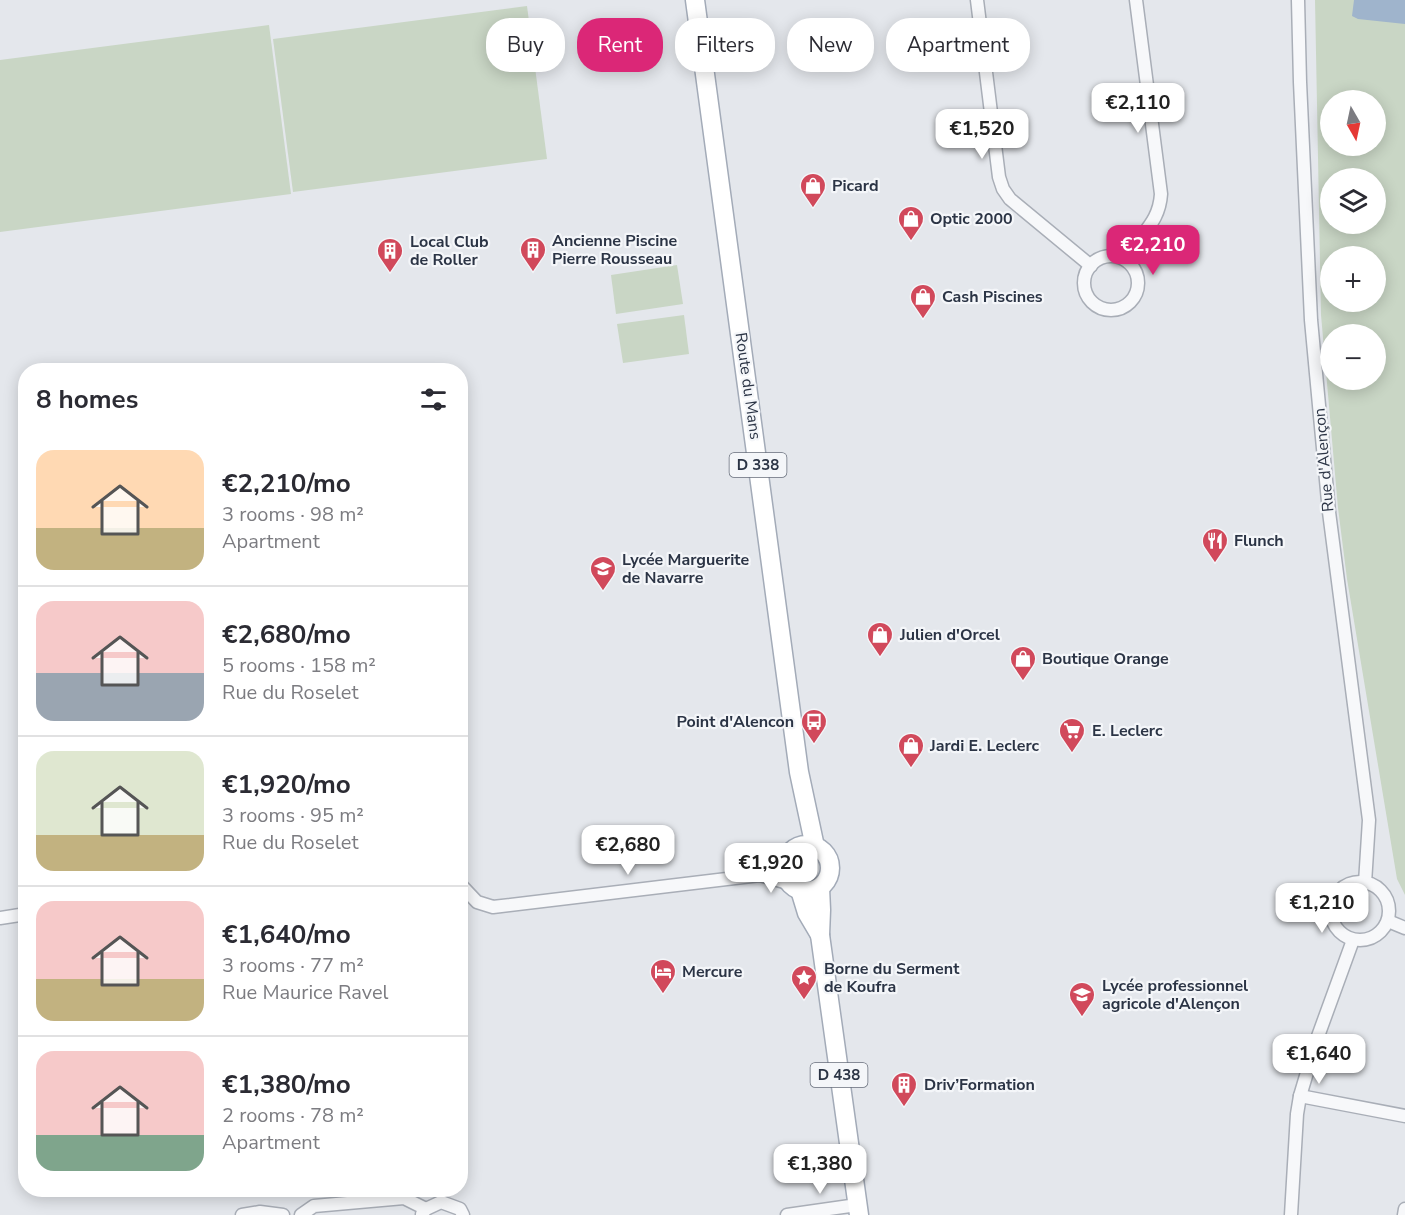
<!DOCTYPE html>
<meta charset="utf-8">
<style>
:root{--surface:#fff;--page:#f2f2f3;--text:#2b2b33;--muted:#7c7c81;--line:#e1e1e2;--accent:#db2777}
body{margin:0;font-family:"Nunito Sans",sans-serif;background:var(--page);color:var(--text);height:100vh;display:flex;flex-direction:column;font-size:22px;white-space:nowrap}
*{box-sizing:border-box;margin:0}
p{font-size:20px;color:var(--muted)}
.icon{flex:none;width:33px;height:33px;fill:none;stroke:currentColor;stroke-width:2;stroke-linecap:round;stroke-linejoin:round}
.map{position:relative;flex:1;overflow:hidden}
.panel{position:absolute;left:18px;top:363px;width:450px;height:834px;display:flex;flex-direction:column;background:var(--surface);border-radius:24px;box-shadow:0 3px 15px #0003}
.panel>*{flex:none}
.hud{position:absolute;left:486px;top:18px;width:570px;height:54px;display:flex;gap:12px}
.needle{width:39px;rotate:171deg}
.controls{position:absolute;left:1320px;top:90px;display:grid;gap:12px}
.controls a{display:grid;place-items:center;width:66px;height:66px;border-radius:50%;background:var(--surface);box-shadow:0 3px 15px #0003;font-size:30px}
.price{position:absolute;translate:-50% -51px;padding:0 14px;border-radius:12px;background:#fff;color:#222;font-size:20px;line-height:39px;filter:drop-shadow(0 2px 3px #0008)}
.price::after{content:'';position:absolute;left:50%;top:36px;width:18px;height:14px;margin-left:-9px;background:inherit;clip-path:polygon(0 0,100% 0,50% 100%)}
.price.selected{background:var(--accent);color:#fff}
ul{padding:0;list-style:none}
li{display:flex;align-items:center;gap:18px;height:150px;padding:0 18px}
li+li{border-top:2px solid var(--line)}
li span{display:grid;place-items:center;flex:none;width:168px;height:120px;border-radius:18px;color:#555}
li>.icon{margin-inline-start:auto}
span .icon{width:72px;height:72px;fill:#fffc;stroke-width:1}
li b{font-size:26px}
h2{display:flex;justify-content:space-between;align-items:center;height:72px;padding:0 18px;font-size:26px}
.chip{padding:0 21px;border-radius:24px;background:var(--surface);box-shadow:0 3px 15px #0003;font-size:21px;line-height:54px}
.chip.selected{background:var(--accent);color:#fff}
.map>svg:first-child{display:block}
.green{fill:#c9d6c5;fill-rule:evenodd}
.water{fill:#9fb4cc}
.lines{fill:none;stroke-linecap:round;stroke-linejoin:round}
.street-casing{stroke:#a9aeb7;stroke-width:15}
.primary-casing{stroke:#a3abb8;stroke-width:21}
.street{stroke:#f7f8fa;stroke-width:12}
.primary{stroke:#fff;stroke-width:18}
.labels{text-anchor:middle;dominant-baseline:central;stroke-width:4.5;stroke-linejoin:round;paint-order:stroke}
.shield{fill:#f4f6f9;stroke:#676e7b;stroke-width:1.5}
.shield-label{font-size:15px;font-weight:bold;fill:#2b3445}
.poi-label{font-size:16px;font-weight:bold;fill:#2b3445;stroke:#f4f6f9;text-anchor:start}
.street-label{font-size:16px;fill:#2b3445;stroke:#f4f6f9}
</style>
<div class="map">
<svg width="1405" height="1215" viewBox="0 0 1405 1215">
<rect width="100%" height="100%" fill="#e4e7ec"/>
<g class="green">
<path d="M1315,0H1405V895L1397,879L1347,579L1338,508L1321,315ZM1330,100H1376V146H1330ZM1330,178H1376V224H1330ZM1330,256H1376V302H1330ZM1330,334H1376V380H1330Z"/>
<polygon points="527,6 547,159 293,192 273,39"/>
<polygon points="269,25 291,194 0,232 0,60"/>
<polygon points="677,265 683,304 616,314 611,275"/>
<polygon points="684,315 689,354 623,363 617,324"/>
</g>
<polygon class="water" points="1354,0 1405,0 1405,24 1358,19 1352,16"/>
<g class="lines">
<defs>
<g id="street">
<polyline points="977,0 999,177 1003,189 1010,199 1091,266"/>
<polyline points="1298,0 1300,82 1311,320 1329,512 1369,820 1365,883"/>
<circle cx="1111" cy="283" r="27"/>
<path d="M1127,261C1137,234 1159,226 1161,194L1136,0"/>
<polyline points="760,875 791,884"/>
<circle cx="1360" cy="911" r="29"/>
<polyline points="460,884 477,902 493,907 760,875 785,861"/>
<polyline points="0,918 26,914"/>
<polyline points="1388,921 1405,928"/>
<polyline points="1300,1096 1405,1116"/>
<polyline points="422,1214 426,1209 441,1202 460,1209 463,1215"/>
<polyline points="242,1215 260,1212 283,1215"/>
<polyline points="301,1215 314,1206 404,1198 426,1209"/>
<polyline points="787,1215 857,1205"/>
<polyline points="1291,1215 1297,1114 1300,1096 1317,1039 1353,940"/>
<polyline points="1404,1215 1405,1209"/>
</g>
<g id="primary">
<polyline points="695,0 799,772 815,847"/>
<circle cx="807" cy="868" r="23"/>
<polyline points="820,888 821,910 820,935 859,1215"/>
<polyline points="800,890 807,913 820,935"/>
</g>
</defs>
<use href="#street" class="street-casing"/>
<use href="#primary" class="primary-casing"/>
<use href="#street" class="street"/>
<use href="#primary" class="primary"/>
</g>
<defs>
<symbol id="shop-pin" viewBox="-11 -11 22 30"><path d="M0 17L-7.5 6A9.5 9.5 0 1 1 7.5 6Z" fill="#d1495b" stroke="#f4f6f9"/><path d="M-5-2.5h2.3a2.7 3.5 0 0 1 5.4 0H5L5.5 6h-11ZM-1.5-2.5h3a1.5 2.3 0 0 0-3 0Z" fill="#fff"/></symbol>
<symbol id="building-pin" viewBox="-11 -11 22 30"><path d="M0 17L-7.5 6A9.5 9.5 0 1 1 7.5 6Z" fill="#d1495b" stroke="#f4f6f9"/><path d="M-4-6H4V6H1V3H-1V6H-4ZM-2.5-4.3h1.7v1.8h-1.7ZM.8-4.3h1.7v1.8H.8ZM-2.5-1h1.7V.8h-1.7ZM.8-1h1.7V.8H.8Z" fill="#fff"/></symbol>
<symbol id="restaurant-pin" viewBox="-11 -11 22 30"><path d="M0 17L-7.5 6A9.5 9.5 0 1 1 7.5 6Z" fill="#d1495b" stroke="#f4f6f9"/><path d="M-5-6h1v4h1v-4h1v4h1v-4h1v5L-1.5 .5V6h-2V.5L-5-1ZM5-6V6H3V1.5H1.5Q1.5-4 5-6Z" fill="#fff"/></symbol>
<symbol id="school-pin" viewBox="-11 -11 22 30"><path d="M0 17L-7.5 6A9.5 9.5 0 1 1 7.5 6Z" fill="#d1495b" stroke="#f4f6f9"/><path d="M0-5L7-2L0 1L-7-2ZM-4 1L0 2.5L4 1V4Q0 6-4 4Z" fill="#fff"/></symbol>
<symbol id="bus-pin" viewBox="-11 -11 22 30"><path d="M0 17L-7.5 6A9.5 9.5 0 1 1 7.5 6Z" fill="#d1495b" stroke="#f4f6f9"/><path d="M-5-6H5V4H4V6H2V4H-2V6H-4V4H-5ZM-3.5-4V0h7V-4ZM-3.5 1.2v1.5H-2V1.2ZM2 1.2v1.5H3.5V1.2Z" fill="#fff"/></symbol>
<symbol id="supermarket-pin" viewBox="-11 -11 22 30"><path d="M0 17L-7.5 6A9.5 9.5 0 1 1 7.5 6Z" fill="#d1495b" stroke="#f4f6f9"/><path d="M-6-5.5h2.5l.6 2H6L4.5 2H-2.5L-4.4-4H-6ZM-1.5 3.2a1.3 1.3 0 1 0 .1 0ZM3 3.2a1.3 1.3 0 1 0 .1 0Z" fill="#fff"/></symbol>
<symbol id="hotel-pin" viewBox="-11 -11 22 30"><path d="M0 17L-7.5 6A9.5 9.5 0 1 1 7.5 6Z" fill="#d1495b" stroke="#f4f6f9"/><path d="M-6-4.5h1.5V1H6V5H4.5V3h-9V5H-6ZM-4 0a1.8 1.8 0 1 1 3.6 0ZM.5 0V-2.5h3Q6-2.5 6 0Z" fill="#fff"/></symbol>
<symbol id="sight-pin" viewBox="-11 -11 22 30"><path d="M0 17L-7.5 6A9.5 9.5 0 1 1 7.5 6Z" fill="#d1495b" stroke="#f4f6f9"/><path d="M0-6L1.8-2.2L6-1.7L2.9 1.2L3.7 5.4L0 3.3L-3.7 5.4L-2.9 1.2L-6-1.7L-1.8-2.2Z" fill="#fff"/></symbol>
</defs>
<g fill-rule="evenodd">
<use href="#shop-pin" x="798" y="171" width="30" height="40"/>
<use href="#shop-pin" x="896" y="204" width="30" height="40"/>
<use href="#building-pin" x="518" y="235" width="30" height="40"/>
<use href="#building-pin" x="375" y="236" width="30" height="40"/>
<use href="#shop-pin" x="908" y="282" width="30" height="40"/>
<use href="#restaurant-pin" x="1200" y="526" width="30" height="40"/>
<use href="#school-pin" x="588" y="554" width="30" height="40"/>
<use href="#shop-pin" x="865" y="620" width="30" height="40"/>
<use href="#shop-pin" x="1008" y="644" width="30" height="40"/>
<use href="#bus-pin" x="799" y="707" width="30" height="40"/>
<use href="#supermarket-pin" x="1057" y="716" width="30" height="40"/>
<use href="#shop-pin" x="896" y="731" width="30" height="40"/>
<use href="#hotel-pin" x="648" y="957" width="30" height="40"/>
<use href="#sight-pin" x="789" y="963" width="30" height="40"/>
<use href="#school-pin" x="1067" y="980" width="30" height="40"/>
<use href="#building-pin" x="889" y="1070" width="30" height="40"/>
</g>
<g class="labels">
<g class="shield">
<rect x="729.5" y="453" width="57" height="24" rx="4.5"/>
<rect x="810.5" y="1063" width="57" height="24" rx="4.5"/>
</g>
<g class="shield-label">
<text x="758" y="465">D 338</text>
<text x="839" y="1075">D 438</text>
</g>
<g class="poi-label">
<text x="832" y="186">Picard</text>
<text x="930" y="219">Optic 2000</text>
<text x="552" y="241">Ancienne Piscine<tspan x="552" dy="18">Pierre Rousseau</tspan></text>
<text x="410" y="242">Local Club<tspan x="410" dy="18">de Roller</tspan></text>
<text x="942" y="297">Cash Piscines</text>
<text x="1234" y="541">Flunch</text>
<text x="622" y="560">Lycée Marguerite<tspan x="622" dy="18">de Navarre</tspan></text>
<text x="900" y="635">Julien d'Orcel</text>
<text x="1042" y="659">Boutique Orange</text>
<text x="794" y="722" text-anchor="end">Point d'Alencon</text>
<text x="1092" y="731">E. Leclerc</text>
<text x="930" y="746">Jardi E. Leclerc</text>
<text x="824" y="969">Borne du Serment<tspan x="824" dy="18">de Koufra</tspan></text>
<text x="682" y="972">Mercure</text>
<text x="1102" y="986">Lycée professionnel<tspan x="1102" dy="18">agricole d'Alençon</tspan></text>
<text x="924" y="1085">Driv’Formation</text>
</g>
<g class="street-label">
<text transform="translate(748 386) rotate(82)">Route du Mans</text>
<text transform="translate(1324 460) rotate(-95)">Rue d'Alençon</text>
</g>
</g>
</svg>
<div class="controls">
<a><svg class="needle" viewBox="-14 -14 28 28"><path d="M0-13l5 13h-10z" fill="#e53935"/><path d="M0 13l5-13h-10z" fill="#7c7c81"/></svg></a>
<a><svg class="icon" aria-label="layers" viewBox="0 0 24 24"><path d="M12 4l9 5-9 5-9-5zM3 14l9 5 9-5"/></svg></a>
<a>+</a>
<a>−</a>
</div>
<b class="price" style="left:1138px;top:134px">€2,110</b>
<b class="price" style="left:982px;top:160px">€1,520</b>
<b class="price selected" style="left:1153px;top:276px">€2,210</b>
<b class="price" style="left:628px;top:876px">€2,680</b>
<b class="price" style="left:771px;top:894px">€1,920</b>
<b class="price" style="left:1322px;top:934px">€1,210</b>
<b class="price" style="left:1319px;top:1085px">€1,640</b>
<b class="price" style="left:820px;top:1195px">€1,380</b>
<div class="hud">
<a class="chip">Buy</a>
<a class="chip selected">Rent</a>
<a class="chip">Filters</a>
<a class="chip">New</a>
<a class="chip">Apartment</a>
</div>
<section class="panel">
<h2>8 homes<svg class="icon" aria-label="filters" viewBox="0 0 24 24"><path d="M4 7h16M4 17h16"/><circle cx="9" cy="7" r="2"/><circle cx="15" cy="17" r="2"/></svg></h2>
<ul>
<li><span style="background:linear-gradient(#ffd9b3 65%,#c2b280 0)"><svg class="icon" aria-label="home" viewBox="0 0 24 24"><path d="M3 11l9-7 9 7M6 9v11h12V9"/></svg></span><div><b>€2,210/mo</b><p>3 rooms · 98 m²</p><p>Apartment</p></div></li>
<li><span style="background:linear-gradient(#f6c9c9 60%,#9aa5b1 0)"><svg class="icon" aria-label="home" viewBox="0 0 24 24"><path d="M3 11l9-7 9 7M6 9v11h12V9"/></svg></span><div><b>€2,680/mo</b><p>5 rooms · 158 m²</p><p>Rue du Roselet</p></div></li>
<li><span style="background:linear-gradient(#dfe7d0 70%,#c2b280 0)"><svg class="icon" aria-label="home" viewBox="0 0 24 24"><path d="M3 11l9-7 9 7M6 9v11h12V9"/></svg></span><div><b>€1,920/mo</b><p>3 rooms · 95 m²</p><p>Rue du Roselet</p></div></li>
<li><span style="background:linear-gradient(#f6c9c9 65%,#c2b280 0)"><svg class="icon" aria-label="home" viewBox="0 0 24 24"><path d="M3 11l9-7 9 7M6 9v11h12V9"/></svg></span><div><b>€1,640/mo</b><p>3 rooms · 77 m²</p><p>Rue Maurice Ravel</p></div></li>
<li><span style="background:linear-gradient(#f6c9c9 70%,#7fa58c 0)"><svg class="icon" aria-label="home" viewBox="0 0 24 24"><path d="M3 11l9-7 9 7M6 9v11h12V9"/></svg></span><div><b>€1,380/mo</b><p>2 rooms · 78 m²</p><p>Apartment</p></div></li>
</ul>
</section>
</div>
